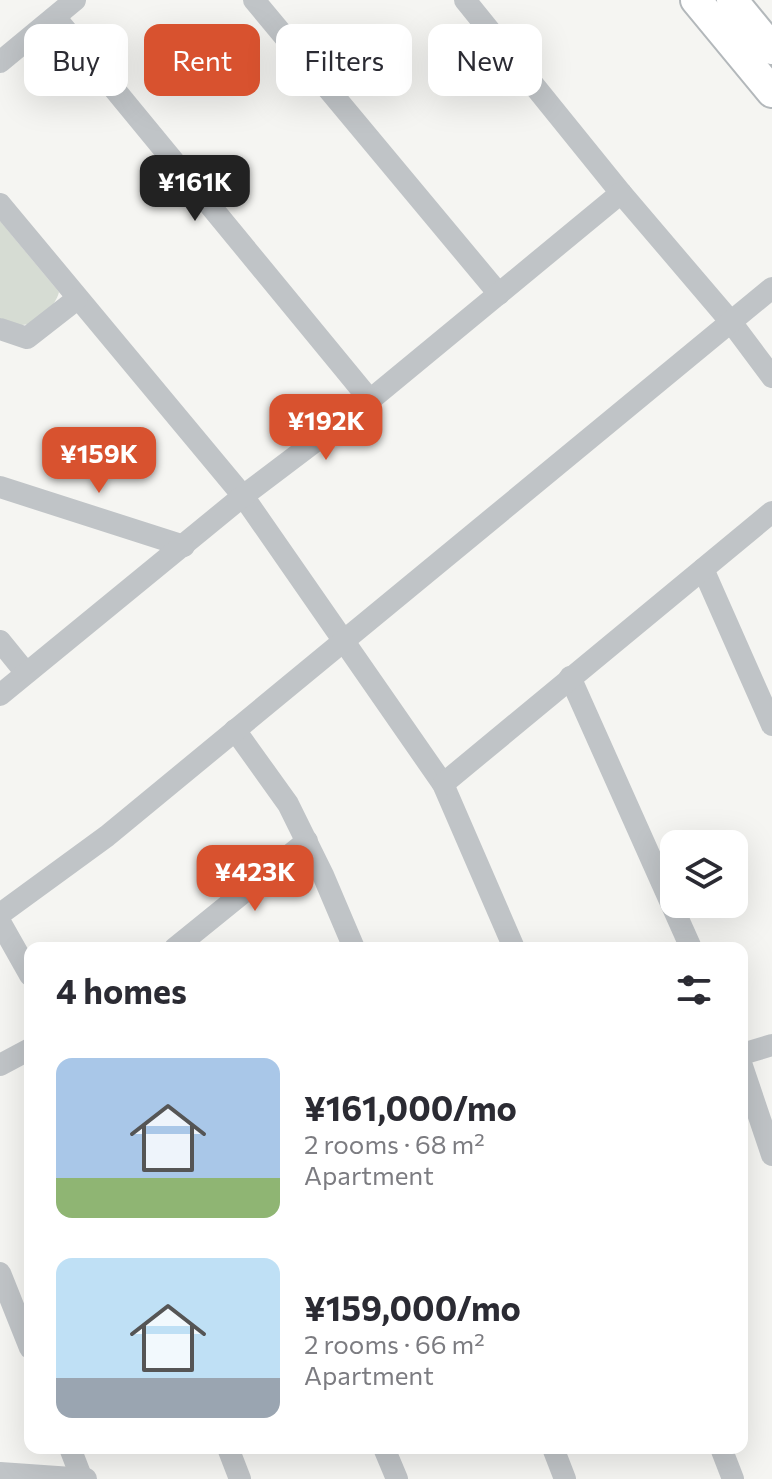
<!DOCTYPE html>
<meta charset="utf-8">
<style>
:root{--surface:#fff;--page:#f7f7f7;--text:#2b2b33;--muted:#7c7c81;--accent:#d8522f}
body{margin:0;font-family:Commissioner,sans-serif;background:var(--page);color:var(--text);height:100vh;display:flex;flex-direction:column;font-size:30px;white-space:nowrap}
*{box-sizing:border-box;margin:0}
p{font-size:26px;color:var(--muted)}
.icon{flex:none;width:44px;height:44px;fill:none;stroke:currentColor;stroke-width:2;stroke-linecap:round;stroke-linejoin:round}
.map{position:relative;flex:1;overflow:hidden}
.panel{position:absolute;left:24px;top:942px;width:724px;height:512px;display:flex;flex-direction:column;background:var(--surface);border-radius:16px;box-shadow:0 8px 32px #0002}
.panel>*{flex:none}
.banner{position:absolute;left:24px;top:24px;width:724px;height:72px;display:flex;gap:16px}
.fabs{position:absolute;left:660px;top:830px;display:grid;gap:16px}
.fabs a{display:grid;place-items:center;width:88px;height:88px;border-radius:16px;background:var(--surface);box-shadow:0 8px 32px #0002;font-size:40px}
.price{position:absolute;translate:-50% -68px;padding:0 18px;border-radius:16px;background:var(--accent);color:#fff;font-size:26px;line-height:52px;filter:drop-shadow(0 2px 4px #0008)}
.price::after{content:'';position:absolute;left:50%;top:48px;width:24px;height:18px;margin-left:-12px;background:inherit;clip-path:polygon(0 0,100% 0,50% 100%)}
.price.current{background:#222;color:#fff}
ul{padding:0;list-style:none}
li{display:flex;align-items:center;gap:24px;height:200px;padding:0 32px}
li span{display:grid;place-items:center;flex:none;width:224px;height:160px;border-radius:16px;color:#555}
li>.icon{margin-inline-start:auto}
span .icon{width:96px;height:96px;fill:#fffc;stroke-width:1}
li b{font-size:34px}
h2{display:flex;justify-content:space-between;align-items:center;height:96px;padding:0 32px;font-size:34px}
.pill{padding:0 28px;border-radius:16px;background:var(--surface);box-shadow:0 8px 32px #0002;font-size:28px;line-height:72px}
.pill.current{background:var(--accent);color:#fff}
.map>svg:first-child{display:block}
.green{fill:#d6dcd3}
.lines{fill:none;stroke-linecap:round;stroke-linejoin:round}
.secondary-casing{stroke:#b3b8bb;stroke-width:34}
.street{stroke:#c0c4c7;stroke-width:22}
.secondary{stroke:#fff;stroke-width:30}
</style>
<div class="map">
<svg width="772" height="1479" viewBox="0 0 772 1479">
<rect width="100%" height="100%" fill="#f5f5f2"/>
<path class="green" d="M0,221L59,292C56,306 36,326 20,325C14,325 6,320 0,318Z"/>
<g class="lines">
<defs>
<g id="secondary">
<polyline points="696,0 772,92"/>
<polyline points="732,0 772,49"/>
</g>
</defs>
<use href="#secondary" class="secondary-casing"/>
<g class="street">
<polyline points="254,0 499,294"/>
<polyline points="465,0 621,193 731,322 772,377"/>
<polyline points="55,17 370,400"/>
<polyline points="0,62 75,0"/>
<polyline points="0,204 243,496 443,784 514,948"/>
<polyline points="0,329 27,338 77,299"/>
<polyline points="0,487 184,546"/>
<polyline points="703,569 772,725"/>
<polyline points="0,641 26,673"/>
<polyline points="570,677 691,948"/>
<polyline points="0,695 243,496 370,400 621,193"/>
<polyline points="235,730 288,804 323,875 354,948"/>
<polyline points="443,784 772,512"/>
<polyline points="0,914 107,836 772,288"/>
<polyline points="0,922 30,975"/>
<polyline points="175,948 307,841"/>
<polyline points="742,1054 772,1045"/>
<polyline points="0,1065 30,1049"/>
<polyline points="742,1066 772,1155"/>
<polyline points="0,1273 30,1348"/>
<polyline points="70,1448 82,1479"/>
<polyline points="228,1448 240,1479"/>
<polyline points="384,1448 397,1479"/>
<polyline points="553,1448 565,1479"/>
<polyline points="721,1448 733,1479"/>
<polyline points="0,1473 86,1479"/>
</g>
<use href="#secondary" class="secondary"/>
</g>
</svg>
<div class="fabs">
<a><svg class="icon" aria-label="layers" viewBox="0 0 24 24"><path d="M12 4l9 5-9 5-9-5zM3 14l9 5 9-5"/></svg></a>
</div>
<b class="price current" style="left:195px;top:223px">¥161K</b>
<b class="price" style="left:326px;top:462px">¥192K</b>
<b class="price" style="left:99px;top:495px">¥159K</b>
<b class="price" style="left:255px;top:913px">¥423K</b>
<div class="banner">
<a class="pill">Buy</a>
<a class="pill current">Rent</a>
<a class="pill">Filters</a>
<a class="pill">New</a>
</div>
<section class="panel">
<h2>4 homes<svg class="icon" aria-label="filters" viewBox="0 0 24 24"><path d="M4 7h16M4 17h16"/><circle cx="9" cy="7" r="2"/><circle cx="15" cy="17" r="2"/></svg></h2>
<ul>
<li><span style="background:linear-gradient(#a9c7e8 75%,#8fb573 0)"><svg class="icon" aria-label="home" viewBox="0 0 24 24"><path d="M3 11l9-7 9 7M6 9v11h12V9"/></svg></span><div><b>¥161,000/mo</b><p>2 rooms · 68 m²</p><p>Apartment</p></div></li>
<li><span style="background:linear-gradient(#bfe0f5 75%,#9aa5b1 0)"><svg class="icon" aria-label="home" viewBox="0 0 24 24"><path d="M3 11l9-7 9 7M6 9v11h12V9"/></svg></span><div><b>¥159,000/mo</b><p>2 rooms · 66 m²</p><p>Apartment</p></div></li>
</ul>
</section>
</div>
